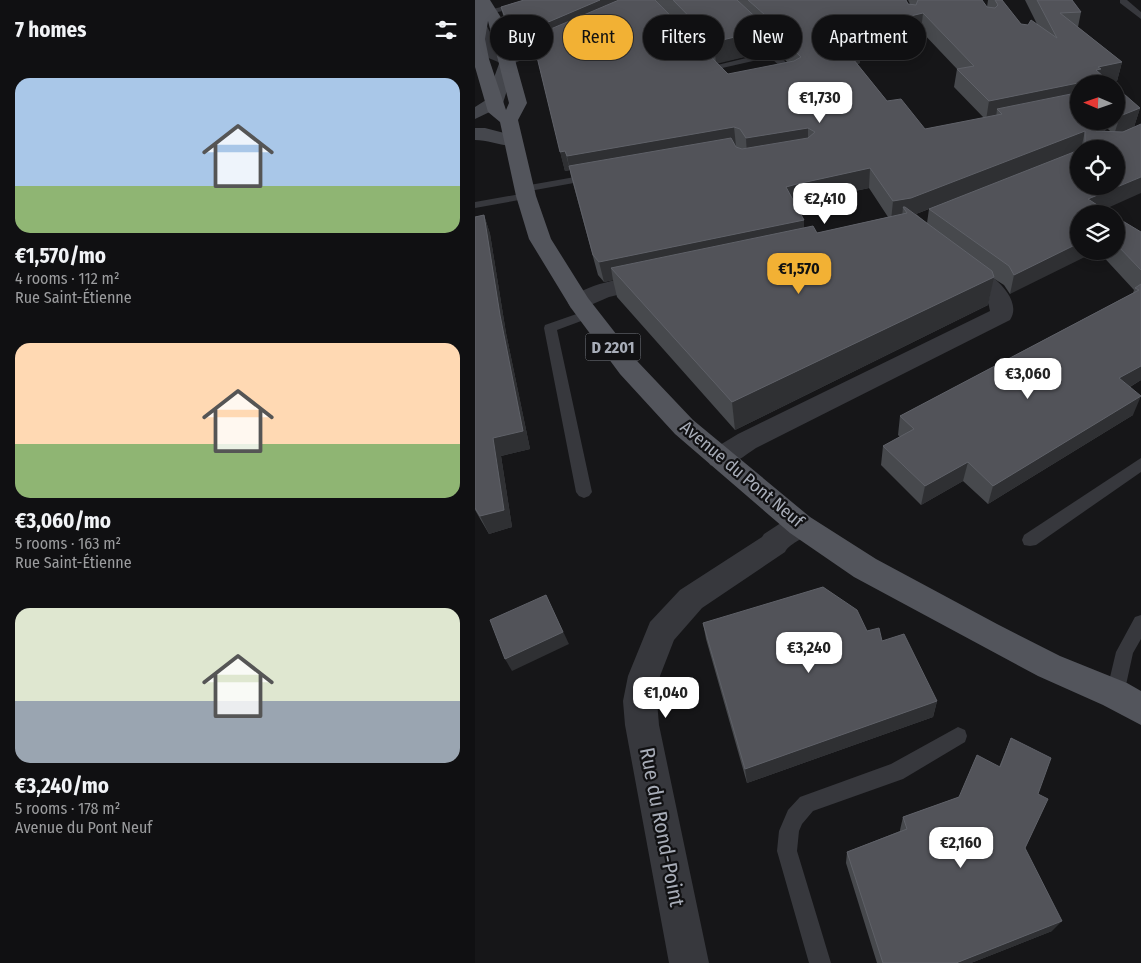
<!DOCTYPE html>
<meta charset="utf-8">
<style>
:root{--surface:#101012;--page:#19191b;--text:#f1f3f6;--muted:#9c9d9f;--line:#303032;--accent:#f2b134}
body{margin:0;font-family:"Fira Sans Condensed",sans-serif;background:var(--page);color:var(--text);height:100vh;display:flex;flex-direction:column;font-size:19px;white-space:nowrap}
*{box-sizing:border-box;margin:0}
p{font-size:16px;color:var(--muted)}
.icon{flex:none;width:28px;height:28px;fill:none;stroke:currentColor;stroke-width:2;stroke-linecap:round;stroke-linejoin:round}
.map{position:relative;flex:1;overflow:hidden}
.panel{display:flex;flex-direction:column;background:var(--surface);width:475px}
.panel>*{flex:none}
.hud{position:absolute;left:15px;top:15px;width:475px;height:45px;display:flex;gap:10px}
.needle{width:32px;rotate:272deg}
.controls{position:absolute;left:595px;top:75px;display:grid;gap:10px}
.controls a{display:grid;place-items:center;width:55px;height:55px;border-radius:50%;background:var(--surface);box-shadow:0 2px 12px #0003,0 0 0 1px var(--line);font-size:25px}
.price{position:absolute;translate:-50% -42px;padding:0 11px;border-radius:10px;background:#fff;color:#222;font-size:16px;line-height:32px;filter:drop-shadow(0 1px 2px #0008)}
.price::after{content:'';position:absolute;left:50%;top:30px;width:15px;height:11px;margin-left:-8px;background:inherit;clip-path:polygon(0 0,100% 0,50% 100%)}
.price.active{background:var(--accent);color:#111}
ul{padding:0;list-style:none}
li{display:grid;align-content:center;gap:10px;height:265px;padding:0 15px}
li span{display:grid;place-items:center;height:155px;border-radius:15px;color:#555}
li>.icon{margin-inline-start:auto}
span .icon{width:90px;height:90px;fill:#fffc;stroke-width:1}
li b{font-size:21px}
h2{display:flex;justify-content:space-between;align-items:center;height:60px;padding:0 15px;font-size:21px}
.tag{padding:0 18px;border-radius:22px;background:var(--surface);box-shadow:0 2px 12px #0003,0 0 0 1px var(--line);font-size:18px;line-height:45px}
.tag.active{background:var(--accent);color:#111}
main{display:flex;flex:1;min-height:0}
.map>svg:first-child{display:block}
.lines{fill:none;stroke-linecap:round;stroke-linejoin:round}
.lane{fill:#37383d;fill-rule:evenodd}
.street{fill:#37383d;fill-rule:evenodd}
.secondary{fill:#45474d;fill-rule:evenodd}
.primary{fill:#53555c;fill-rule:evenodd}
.wall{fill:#47494d;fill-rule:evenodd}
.shaded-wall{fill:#2f3033}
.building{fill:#525359;stroke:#5f6168}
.labels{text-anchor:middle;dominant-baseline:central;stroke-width:4.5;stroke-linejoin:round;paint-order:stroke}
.shield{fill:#111113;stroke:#7b7e86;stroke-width:1}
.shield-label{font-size:16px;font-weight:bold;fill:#a8adb8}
.street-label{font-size:18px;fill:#a8adb8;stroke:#111113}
.near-street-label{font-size:21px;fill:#a8adb8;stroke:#111113}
</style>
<main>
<section class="panel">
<h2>7 homes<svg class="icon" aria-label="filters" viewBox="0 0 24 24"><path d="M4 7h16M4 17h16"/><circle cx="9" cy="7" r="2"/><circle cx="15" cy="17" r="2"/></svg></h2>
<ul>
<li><span style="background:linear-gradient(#a9c7e8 70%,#8fb573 0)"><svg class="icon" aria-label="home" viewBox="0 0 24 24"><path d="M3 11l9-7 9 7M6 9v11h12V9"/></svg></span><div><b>€1,570/mo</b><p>4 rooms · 112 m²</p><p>Rue Saint-Étienne</p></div></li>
<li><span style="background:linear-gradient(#ffd9b3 65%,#8fb573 0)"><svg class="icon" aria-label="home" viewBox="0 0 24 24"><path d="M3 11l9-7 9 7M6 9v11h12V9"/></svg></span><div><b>€3,060/mo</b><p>5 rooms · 163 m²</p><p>Rue Saint-Étienne</p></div></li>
<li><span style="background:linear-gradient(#dfe7d0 60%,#9aa5b1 0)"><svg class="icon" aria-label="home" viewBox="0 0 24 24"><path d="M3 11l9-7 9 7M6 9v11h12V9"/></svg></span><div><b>€3,240/mo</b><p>5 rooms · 178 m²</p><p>Avenue du Pont Neuf</p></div></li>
</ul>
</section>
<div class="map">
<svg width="666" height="963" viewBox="0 0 666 963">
<rect width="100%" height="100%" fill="#161618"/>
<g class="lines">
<g class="lane">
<polygon points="54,0 62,0 62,2 39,9 6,15 2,13"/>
<polygon points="243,0 252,0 298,42 301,53 322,73 322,77 313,78 313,74 295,57 234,71 234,67 292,53 291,45"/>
<polygon points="645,0 652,0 666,12 666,19 645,3"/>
<polygon points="117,174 122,177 121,179 49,192 44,189 49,186"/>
<polygon points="51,193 56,196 55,198 0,208 0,202"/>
<polygon points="113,310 117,311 119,314 117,317 82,330 117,492 114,496 109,498 104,496 101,492 69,328 70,325"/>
<polygon points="666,458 666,472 561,545 555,546 549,545 547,540 549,535"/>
<polygon points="666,615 666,639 658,653 649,694 646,700 640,702 634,700 631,694 641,652 660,617"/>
<polygon points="483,727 490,730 492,736 490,742 428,779 338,811 327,824 324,831 322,851 356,963 334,963 302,851 304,831 313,810 325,797 416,764"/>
</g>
<g class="street">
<polygon points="158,0 177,0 175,3 33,66 11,57 0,31 0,22 10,22 24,51 33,55"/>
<path d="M485,259C505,264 551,296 535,320L281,448C267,457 253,471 235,465L232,458L235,451L263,434L515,311L512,297L477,271L474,266L477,261Z"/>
<path d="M176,273L184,275L187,280L184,285L134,297L104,310L96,308L93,303C105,283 154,278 176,273Z"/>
<path d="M325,513L335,517L339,525C332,540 316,541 310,552L227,608L199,640L185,676L182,701L184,725L234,963H194L150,725L148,701L153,676L175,622L205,590L287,537L289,534L315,517Z"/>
</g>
<g class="secondary">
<polygon points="33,56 39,58 41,61 28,103 25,107 0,119 0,107 11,100 25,61 27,58"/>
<path d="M0,128H10L45,137L47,141L45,145C30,148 15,140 0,140Z"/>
</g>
<path class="primary" d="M0,0H15L30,24L52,103L43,120L61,196L76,239L113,298L163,362L218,420L335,517L401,559L522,624L585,656L652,683L666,691V725L628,705L563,676L379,577L315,533L200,434L145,374L96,308L54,239L41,196L25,122L13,112L0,67ZM13,21L34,103L31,110L14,59L10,39Z"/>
</g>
<g class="wall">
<path d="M49,0H431L433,4H435L433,0H507L512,7L513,0H527L546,24L553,25L562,24L550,0H597L606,12L603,27L647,62L642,81L604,84V121H641V87L665,108L659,127L629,209L535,294L529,285L518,278L513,305L260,430L142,297L138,280L129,282L123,275L96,176L95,170L90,171L62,57L70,34L33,28L29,19L26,7ZM289,31L299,41L303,52L313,63L253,74L242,63L290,52ZM446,31L482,69L479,87L509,118L450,129L412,101L382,64L385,63V46ZM631,127L635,131H630ZM604,149H641L604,186ZM394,188L413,217L342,233L329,228V220L320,204ZM454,209L452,223L441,214Z"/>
<polygon points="9,215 15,234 31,333 55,449 26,456 37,527 14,534 0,510 0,217"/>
<polygon points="641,217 666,232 666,380 655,387 658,415 513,504 488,481 446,505 406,465 408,446 425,437 423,435 425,416 658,293 659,290 623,251 641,251"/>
<polygon points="228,623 392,631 407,641 462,701 458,717 272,783 231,639"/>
<polygon points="536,738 563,794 550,848 577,931 496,963 402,963 371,863 372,852 425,831 425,830 428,817 484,797 524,767"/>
</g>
<g class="shaded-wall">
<polygon points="125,0 153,0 74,35 71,23"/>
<polygon points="448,13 446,31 385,46 385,63 369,67 369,32"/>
<polygon points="289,30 290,52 241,64 239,42"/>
<polygon points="647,62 642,81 627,84 621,70 623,67"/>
<polygon points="603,83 599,102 522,109 521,118 511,120 514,101"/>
<polygon points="665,108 659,127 639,135 645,116"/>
<polygon points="631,121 633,121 627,140 617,144 623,125"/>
<polygon points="259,127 261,146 96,176 92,156"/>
<polygon points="333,128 333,147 272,157 271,138"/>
<polygon points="610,131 606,149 604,149 604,151 433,217 432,213 428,207 427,218 416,221 418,201"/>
<polygon points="90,151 95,170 90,171 85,152"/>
<polygon points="395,168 394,188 322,203 311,207 311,187 322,184"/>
<polygon points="666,177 666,193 619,214 613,199"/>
<polygon points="9,215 15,234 31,333 55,449 26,456 37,527 14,534 5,516 18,438 25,315"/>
<polygon points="329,220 329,239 136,268 138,280 129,282 124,262"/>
<polygon points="604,243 604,251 622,251 535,294 539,275"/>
<polygon points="519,277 513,305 260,430 257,402"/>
<polygon points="666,366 666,380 636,398 644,378"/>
<polygon points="666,396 658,415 513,504 518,486"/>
<polygon points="493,462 488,481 446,505 450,486"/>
<polygon points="71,595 94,644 37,671 30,659"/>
<polygon points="462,701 458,717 272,783 270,769"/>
<polygon points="587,921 577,931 496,963 481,963"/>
</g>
<g class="building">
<polygon points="49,0 125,0 71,23 30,17 26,7"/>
<polygon points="144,0 180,0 253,74 319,61 326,57 302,34 299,23 273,0 431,0 433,4 441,5 443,0 507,0 512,7 520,8 523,5 520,0 527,0 546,24 553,25 556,20 582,38 562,0 597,0 606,12 585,13 647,62 623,67 626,69 621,70 637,84 603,83 514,101 482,69 499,66 448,13 369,32 385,45 370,49 412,101 426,99 450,129 527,114 522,109 601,93 604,94 604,121 631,121 623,125 621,131 648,132 666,124 666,177 613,199 636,214 604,214 604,243 539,275 534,266 454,209 604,150 604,186 641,186 641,149 607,149 610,147 610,131 436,198 418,201 395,168 322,184 311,187 329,220 124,262 118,255 94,166 256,138 261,147 267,149 333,138 340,132 333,128 271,138 265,129 259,127 92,156 90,151 85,152 62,57 71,31"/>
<polygon points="198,0 262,0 288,24 289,30 239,42"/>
<polygon points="641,87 665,108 645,116 641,113"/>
<polygon points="428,207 430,207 517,271 519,277 257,402 136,268 338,226 342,233 432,213"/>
<polygon points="9,215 25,315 48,431 18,438 29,510 5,516 0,508 0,217"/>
<polygon points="641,217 666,232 666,270 641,244"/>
<polygon points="666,284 666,366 644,378 666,396 518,486 493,462 450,486 408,446 439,429 425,416 664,290 660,288"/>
<polygon points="348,587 382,610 392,631 404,628 407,641 429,634 462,701 270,769 228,623"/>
<polygon points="71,595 88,632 30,659 15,620"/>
<polygon points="536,738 576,758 563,794 573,799 550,848 587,921 481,963 408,963 372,852 432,829 428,817 484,797 502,755 525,767"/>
</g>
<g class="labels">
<rect class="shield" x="110.5" y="333.5" width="55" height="27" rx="4"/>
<g class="shield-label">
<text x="138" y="347">D 2201</text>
</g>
<g class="street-label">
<text transform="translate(267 474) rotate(40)">Avenue du Pont Neuf</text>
</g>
<g class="near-street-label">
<text transform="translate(187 827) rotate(79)">Rue du Rond-Point</text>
</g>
</g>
</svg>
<div class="controls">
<a><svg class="needle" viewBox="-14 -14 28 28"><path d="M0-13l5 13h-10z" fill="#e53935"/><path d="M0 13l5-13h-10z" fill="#9c9d9f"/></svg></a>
<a><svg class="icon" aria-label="locate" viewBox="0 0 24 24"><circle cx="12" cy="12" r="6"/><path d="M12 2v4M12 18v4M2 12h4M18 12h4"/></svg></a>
<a><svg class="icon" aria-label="layers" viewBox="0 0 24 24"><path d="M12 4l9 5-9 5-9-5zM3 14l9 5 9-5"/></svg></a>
</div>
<b class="price" style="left:345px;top:124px">€1,730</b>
<b class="price" style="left:350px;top:225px">€2,410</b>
<b class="price active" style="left:324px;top:295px">€1,570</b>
<b class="price" style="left:553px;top:400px">€3,060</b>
<b class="price" style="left:334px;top:674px">€3,240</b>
<b class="price" style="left:191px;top:719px">€1,040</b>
<b class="price" style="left:486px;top:869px">€2,160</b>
<div class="hud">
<a class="tag">Buy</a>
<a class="tag active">Rent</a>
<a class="tag">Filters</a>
<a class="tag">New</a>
<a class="tag">Apartment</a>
</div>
</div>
</main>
